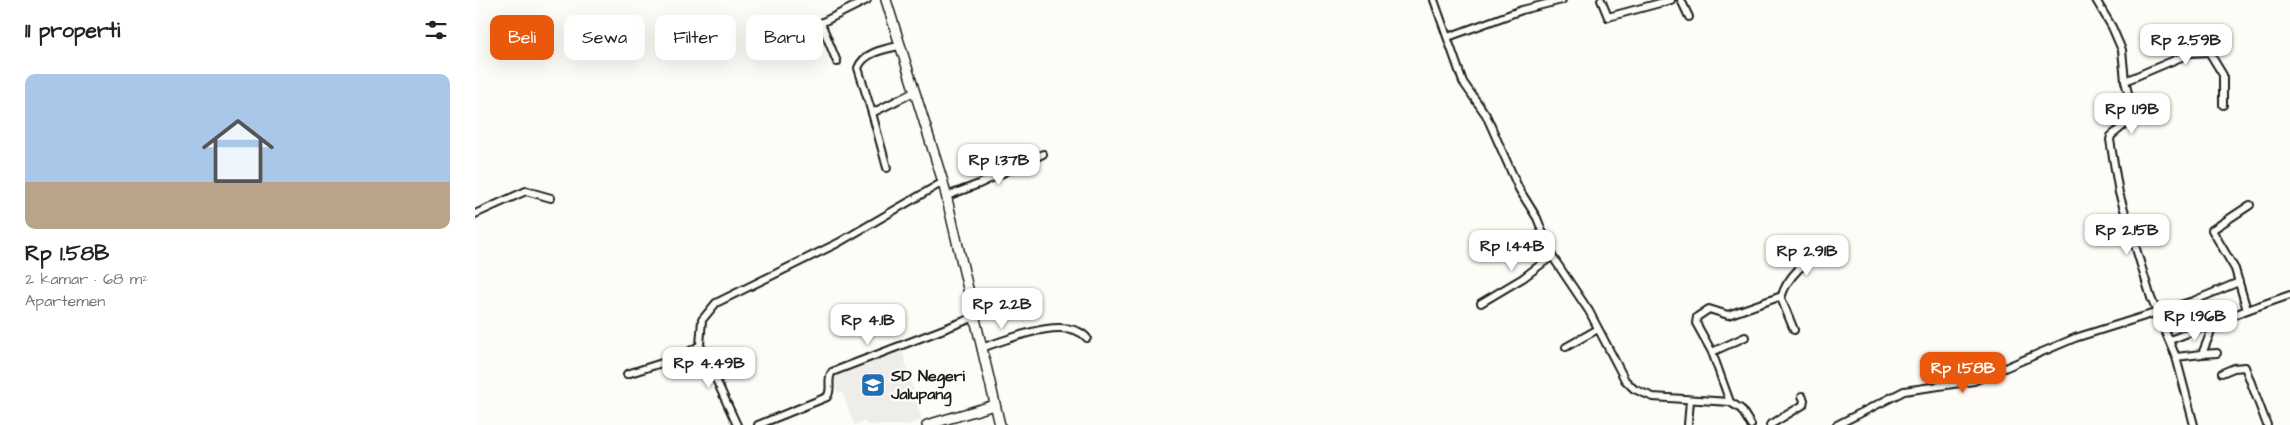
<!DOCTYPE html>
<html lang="id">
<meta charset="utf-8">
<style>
:root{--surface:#fff;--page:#f6f6f6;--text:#222;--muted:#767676;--line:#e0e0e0;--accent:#ea580c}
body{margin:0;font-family:"Architects Daughter",sans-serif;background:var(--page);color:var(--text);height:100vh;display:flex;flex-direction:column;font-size:19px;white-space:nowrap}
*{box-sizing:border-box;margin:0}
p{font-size:16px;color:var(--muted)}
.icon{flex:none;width:28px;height:28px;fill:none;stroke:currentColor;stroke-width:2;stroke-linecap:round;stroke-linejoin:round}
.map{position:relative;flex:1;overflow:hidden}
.drawer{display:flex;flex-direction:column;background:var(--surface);width:475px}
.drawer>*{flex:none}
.guide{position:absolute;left:15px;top:15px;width:475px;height:45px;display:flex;gap:10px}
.price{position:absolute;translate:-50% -42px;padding:0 11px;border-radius:10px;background:#fff;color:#222;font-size:16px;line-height:32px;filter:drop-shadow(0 1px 2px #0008)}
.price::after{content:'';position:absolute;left:50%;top:30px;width:15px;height:11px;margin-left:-8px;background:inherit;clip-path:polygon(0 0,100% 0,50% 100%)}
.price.selected{background:var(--accent);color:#fff}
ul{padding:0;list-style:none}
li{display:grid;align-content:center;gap:10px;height:265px;padding:0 25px}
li+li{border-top:1px solid var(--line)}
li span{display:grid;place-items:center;height:155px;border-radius:10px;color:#555}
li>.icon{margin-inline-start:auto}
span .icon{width:90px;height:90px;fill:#fffc;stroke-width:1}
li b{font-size:21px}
h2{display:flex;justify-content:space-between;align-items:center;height:60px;padding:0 25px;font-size:21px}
.tag{padding:0 18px;border-radius:10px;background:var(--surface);box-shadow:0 5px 20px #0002;font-size:18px;line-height:45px}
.tag.selected{background:var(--accent);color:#fff}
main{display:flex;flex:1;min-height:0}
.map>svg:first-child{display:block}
.built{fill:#eeede9}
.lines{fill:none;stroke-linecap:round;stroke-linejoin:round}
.street-casing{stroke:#1c1c1c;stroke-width:10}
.secondary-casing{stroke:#1c1c1c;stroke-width:12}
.street{stroke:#fdfcf7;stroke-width:6}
.secondary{stroke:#fdfcf7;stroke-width:9}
.labels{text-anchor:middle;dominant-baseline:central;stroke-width:4.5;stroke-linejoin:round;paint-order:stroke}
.poi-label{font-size:16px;font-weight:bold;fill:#1c1c1c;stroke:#fdfcf7;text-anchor:start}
</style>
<main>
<section class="drawer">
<h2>11 properti<svg class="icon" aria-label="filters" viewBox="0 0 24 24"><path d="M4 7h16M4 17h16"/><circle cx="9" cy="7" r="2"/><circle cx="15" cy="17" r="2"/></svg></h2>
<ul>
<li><span style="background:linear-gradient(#a9c7e8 70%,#b9a48a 0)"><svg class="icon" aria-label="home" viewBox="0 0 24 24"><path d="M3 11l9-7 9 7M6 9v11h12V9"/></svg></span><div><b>Rp 1.58B</b><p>2 kamar · 68 m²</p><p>Apartemen</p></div></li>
</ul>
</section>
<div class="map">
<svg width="1815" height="425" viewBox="0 0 1815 425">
<rect width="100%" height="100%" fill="#fdfcf7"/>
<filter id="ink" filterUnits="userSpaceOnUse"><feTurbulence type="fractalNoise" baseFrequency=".02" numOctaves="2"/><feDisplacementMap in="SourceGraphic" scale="10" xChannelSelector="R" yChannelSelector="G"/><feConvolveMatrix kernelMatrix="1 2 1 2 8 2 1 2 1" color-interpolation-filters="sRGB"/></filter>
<g filter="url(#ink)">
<polygon class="built" points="426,347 447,420 433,425 391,425 390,421 379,425 367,392 363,393 357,377"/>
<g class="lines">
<defs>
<g id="street">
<polyline points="959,0 988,82 1011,115 1044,189 1062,218 1077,256 1114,311 1150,380 1159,389 1178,397 1255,402 1266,409 1276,425"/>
<polyline points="1126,0 1133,17 1196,0"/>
<polyline points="1206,0 1214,17"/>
<polyline points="1621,0 1637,27 1647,50 1650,81 1659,117 1636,136 1635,140 1644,193 1676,298 1701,357 1719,425"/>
<polyline points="973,37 1047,10 1087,0"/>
<path d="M424,46C410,49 389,52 383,68L397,113L439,92"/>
<polyline points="362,62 346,23 392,0"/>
<polyline points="1650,81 1716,53 1734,52 1748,75 1748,105"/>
<polyline points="397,113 412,168"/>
<polyline points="472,196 504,184 568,154"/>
<polyline points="0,214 51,191 76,198"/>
<path d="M1306,298C1312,276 1331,260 1350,251"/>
<polyline points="1006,303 1048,278 1077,256"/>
<polyline points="1772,310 1815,295"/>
<polyline points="1695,340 1772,310 1760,269 1737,230 1775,205"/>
<polyline points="225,345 262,425"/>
<polyline points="1091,347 1123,329"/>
<path d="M506,348C532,340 591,314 612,338"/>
<polyline points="1237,352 1270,337"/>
<polyline points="1727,354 1742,353"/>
<polyline points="1701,357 1727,354 1739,324"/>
<polyline points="1747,373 1759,368 1770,367 1792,425"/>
<polyline points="152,374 206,357 225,345 227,320 241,303 363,243 468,182"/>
<polyline points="1255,402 1237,352 1221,323 1222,317 1234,309 1253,315 1304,297 1306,298 1319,330"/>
<path d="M283,425L352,397C358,389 351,380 357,372L500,317"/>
<polyline points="1213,425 1215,400"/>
<polyline points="1295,425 1328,405 1329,400 1327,396"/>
<polyline points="1362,425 1429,391 1499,381 1600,338 1718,301 1764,282"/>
</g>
<g id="secondary">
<polyline points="411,0 468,182 525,425"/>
<polyline points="452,425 520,405"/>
</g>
</defs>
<use href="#street" class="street-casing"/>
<use href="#secondary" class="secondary-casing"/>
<use href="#street" class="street"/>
<use href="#secondary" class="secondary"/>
</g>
</g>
<defs>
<symbol id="school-square" viewBox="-11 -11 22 22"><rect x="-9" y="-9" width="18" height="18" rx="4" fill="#1f6fb2" stroke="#fdfcf7"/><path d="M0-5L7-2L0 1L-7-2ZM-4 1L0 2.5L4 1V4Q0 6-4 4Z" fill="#fff"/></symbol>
</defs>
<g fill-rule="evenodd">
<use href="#school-square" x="384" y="371" width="28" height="28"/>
</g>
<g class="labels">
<g class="poi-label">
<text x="416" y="376">SD Negeri<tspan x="416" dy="18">Jalupang</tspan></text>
</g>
</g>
</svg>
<b class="price" style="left:1711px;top:66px">Rp 2.59B</b>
<b class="price" style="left:1657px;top:135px">Rp 1.19B</b>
<b class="price" style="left:524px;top:186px">Rp 1.37B</b>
<b class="price" style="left:1652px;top:256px">Rp 2.15B</b>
<b class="price" style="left:1037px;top:272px">Rp 1.44B</b>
<b class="price" style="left:1332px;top:277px">Rp 2.91B</b>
<b class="price" style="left:527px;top:330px">Rp 2.2B</b>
<b class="price" style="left:1720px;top:342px">Rp 1.96B</b>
<b class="price" style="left:393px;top:346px">Rp 4.1B</b>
<b class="price" style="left:234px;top:389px">Rp 4.49B</b>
<b class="price selected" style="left:1488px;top:394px">Rp 1.58B</b>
<div class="guide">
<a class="tag selected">Beli</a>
<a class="tag">Sewa</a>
<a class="tag">Filter</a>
<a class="tag">Baru</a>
</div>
</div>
</main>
